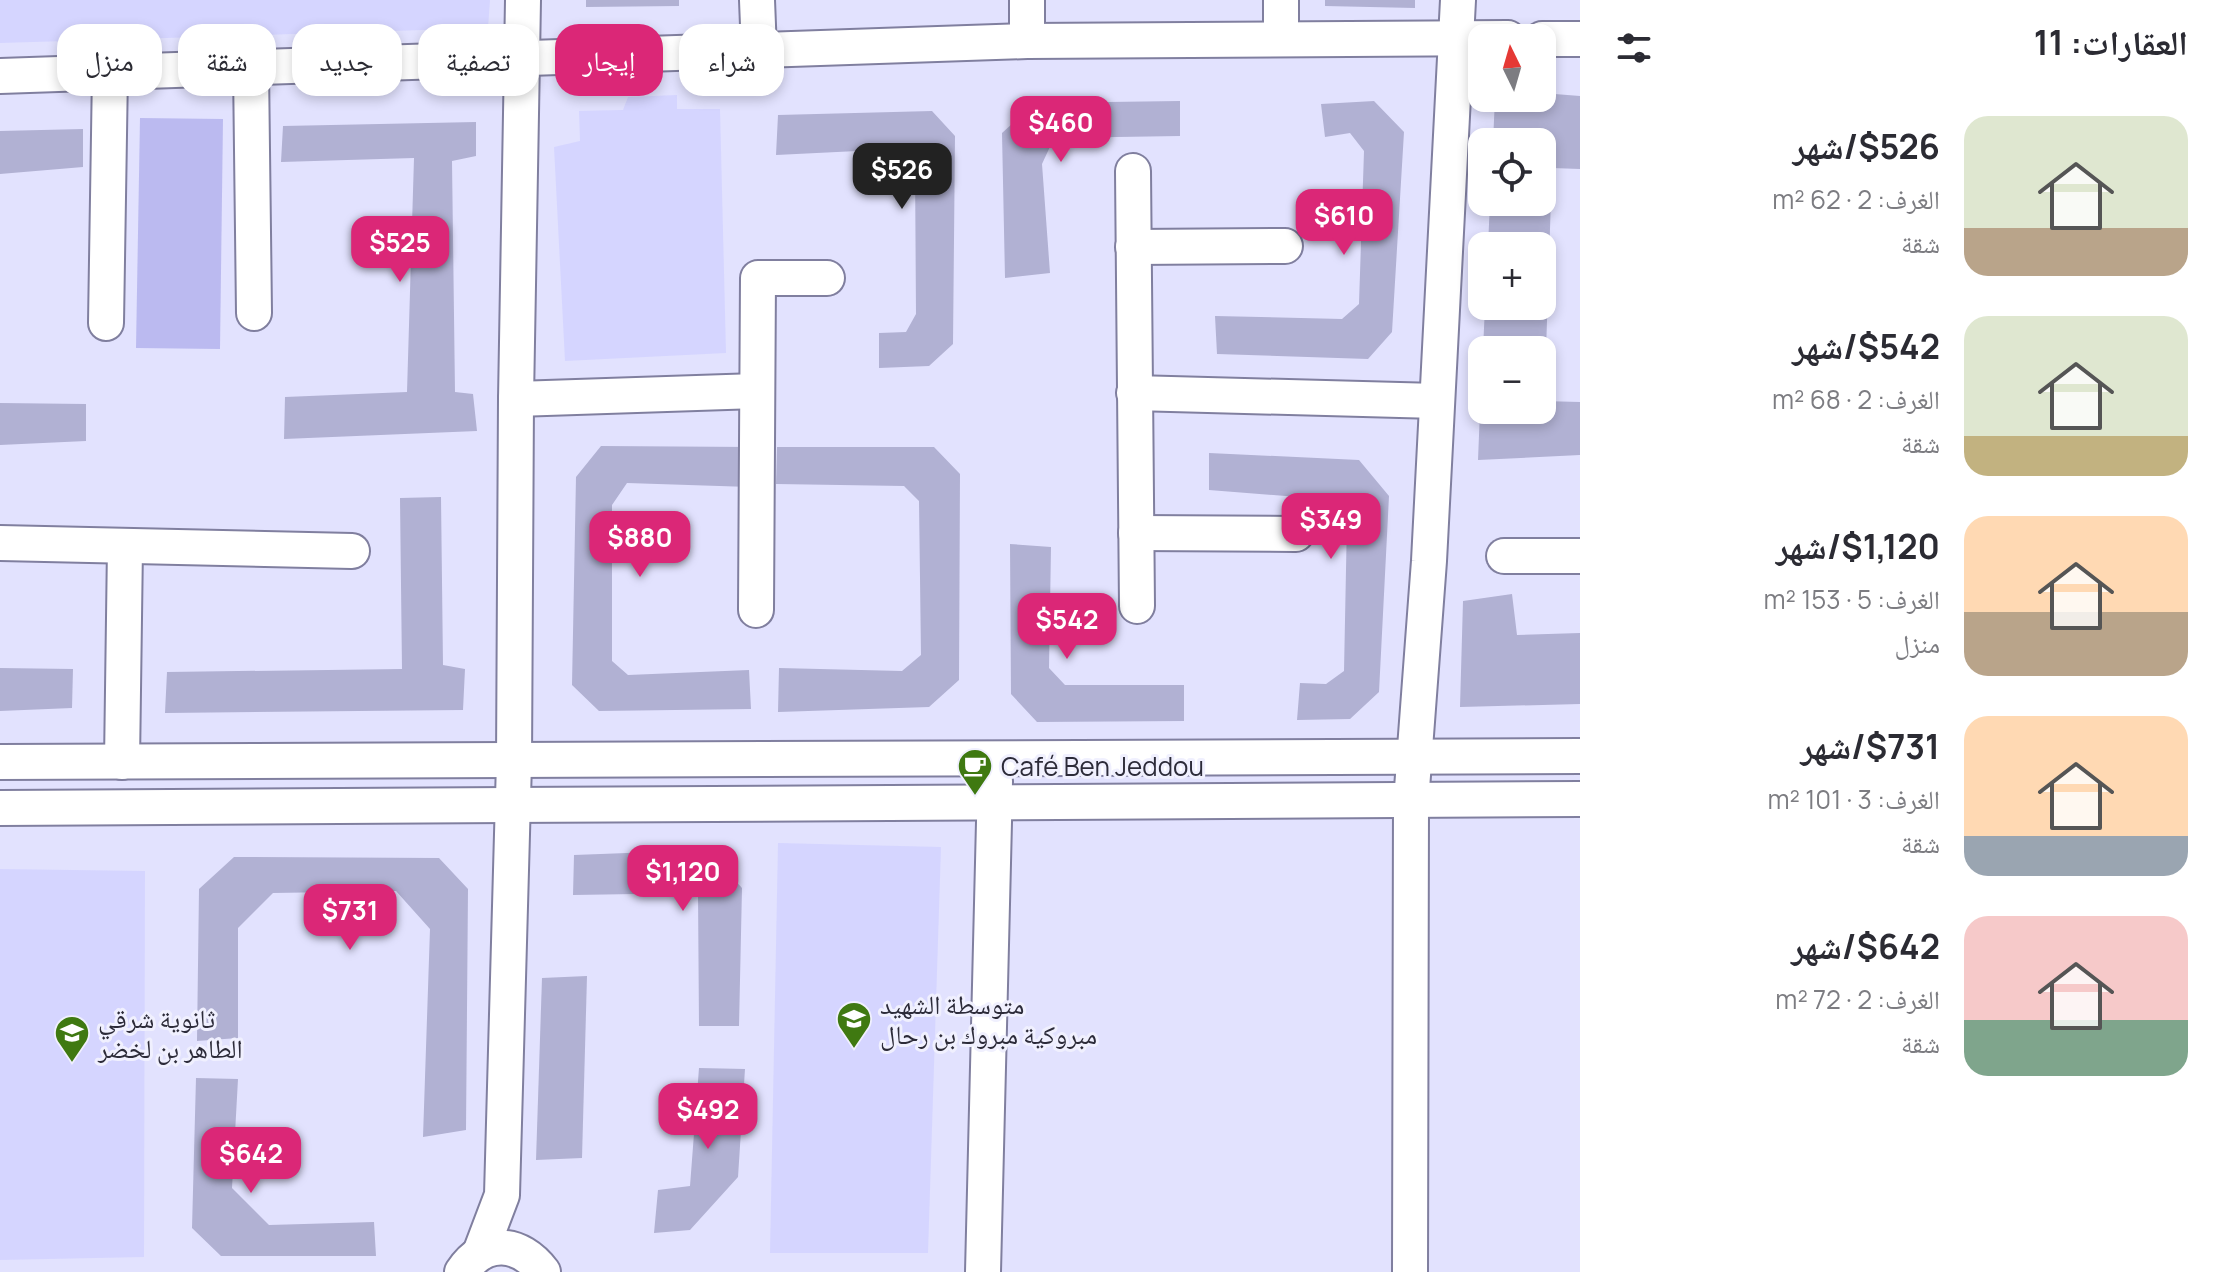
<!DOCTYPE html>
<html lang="ar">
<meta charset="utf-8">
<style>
:root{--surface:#fff;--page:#f2f2f3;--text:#2b2b33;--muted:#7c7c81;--accent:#db2777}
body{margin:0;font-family:Manrope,"Noto Naskh Arabic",sans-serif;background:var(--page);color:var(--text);direction:rtl;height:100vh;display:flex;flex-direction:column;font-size:30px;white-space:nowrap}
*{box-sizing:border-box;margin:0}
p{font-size:26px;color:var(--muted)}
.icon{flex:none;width:44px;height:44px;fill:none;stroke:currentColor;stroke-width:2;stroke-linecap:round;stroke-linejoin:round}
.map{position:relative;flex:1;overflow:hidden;direction:ltr}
.drawer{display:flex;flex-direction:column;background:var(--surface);width:640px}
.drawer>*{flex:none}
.top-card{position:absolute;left:24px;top:24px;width:760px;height:72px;direction:rtl;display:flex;gap:16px}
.needle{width:52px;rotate:355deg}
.fabs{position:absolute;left:1468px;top:24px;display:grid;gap:16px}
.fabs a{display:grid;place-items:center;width:88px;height:88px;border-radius:16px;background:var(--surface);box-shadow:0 4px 12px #0003;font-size:40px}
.price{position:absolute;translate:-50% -68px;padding:0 18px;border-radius:16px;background:var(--accent);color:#fff;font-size:26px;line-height:52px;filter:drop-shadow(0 2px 4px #0008)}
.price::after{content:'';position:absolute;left:50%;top:48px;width:24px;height:18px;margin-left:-12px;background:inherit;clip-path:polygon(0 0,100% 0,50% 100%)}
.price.selected{background:#222;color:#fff}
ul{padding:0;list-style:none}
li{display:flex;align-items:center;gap:24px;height:200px;padding:0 32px}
li span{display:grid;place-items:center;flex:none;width:224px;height:160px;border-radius:24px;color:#555}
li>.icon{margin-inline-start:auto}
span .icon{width:96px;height:96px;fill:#fffc;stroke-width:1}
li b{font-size:34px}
h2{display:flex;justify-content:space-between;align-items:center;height:96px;padding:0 32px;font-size:34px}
.chip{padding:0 28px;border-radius:24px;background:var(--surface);box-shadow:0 4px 12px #0003;font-size:28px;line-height:72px}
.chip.selected{background:var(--accent);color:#fff}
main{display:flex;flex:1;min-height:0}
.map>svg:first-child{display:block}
.built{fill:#d5d5ff}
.green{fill:#bbbaf0}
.building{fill:#b1b1d3}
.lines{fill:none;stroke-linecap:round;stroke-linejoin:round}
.minor-casing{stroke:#807f9f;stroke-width:38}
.minor{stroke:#fff;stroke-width:34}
.labels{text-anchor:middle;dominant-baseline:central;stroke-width:6;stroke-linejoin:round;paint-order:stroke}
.poi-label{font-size:26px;fill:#2c2b39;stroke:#f0f0fe;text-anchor:start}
</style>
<main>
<section class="drawer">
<h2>العقارات: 11<svg class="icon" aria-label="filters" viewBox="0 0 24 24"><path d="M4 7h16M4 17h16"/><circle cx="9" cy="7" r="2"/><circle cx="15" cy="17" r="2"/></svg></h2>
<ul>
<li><span style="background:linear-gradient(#dfe7d0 70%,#b9a48a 0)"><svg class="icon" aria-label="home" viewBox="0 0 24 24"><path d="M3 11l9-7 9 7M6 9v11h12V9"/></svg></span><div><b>$526/شهر</b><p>الغرف: 2 · 62 m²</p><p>شقة</p></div></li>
<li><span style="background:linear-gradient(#dfe7d0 75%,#c2b280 0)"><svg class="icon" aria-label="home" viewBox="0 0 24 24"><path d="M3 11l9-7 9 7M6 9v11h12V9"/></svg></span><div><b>$542/شهر</b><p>الغرف: 2 · 68 m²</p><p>شقة</p></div></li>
<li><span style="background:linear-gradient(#ffd9b3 60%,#b9a48a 0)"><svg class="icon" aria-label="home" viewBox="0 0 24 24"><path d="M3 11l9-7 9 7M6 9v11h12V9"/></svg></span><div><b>$1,120/شهر</b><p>الغرف: 5 · 153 m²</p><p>منزل</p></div></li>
<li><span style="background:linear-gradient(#ffd9b3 75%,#9aa5b1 0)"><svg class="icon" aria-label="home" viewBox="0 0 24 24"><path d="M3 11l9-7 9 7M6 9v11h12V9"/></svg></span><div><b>$731/شهر</b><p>الغرف: 3 · 101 m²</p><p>شقة</p></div></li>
<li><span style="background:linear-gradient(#f6c9c9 65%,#7fa58c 0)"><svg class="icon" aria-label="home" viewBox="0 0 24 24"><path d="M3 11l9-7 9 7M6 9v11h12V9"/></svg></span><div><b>$642/شهر</b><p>الغرف: 2 · 72 m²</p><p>شقة</p></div></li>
</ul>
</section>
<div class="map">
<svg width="1580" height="1272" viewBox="0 0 1580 1272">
<rect width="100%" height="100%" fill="#e2e2fe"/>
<g class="built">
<polygon points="0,0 490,0 488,28 0,43"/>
<polygon points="677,95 677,109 720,109 726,353 565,361 554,147 580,141 579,111 623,110 628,97"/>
<polygon points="778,843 941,847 928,1253 770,1253"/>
<polygon points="0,869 145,871 144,1257 0,1260"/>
</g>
<polygon class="green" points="140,118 223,119 220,349 136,348"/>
<g class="building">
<polygon points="586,0 679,0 679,6 586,7"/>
<polygon points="1325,0 1415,0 1415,8 1325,6"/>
<polygon points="1542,93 1580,96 1580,169 1552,168 1545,382 1542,382 1542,350 1483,350 1485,306 1542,306 1542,246 1488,246 1490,202 1542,202 1542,142 1493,142 1495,98 1542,98"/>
<polygon points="1180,101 1180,136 1054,138 1042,164 1050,273 1005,278 1002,133 1035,103"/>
<polygon points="1374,101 1404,132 1392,332 1368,359 1217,354 1215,316 1342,319 1359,304 1364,151 1350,133 1325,137 1321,104"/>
<polygon points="932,111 955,136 953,344 929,366 879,368 879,333 906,332 916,314 915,164 898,149 776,155 778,115"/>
<polygon points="476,122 476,156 452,161 455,392 473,394 477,431 284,439 285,397 407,392 414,158 281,162 283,126"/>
<polygon points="83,129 83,167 0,174 0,131"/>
<polygon points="1542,401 1580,402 1580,455 1478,460 1480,410 1542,410"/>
<polygon points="0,403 86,404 86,441 0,445"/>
<polygon points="601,446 751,447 750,487 627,483 612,505 612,661 628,675 749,670 751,709 599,711 572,685 576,477"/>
<polygon points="777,447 934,447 960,474 959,680 929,707 778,712 779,668 902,671 921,655 919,501 904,486 776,484"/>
<polygon points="1209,453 1359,460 1389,496 1379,692 1350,719 1297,720 1300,683 1326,684 1344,671 1347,519 1336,500 1209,490"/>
<polygon points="441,497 443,665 465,669 463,710 165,713 167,672 402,669 400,498"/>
<polygon points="1010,544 1051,547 1049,668 1065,685 1184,685 1184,721 1037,722 1011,694"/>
<polygon points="1512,594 1517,635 1580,633 1580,704 1460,707 1463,601"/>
<polygon points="0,668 73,669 72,708 0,711"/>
<polygon points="707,850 742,888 739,1026 699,1026 698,893 573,895 574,855"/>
<polygon points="234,857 439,858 468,889 466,1130 423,1137 430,929 396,891 273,893 238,928 238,1038 197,1041 199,889"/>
<polygon points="587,976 582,1158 536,1160 542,978"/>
<polygon points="699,1068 745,1069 738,1177 690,1230 654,1233 658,1190 690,1186"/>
<polygon points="196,1078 238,1079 232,1188 269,1225 374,1222 376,1256 221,1256 192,1228"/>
</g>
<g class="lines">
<defs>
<g id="minor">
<polyline points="757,0 759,51"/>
<polyline points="1027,0 1027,41"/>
<polyline points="1281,39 1281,0"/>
<polyline points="1542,39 1580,39"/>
<polyline points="251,68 254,313"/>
<polyline points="0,76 1027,41 1508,38"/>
<polyline points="1133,171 1137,606"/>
<polyline points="1133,247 1285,246"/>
<polyline points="106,323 110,72"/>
<polyline points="1134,393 1437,401"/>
<polyline points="516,399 757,391"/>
<polyline points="1136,533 1296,534"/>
<polyline points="0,543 352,551"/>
<polyline points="1504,556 1580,556"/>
<polyline points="756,610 758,278 827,278"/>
<polyline points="0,762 1580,756"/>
<polyline points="122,762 125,546"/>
<polyline points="0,808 1580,799"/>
<polyline points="480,1253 502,1195 514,762 516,399 523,0"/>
<path d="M462,1272C484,1238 520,1241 543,1272"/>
<polyline points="983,1272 995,781"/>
<polyline points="1410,1272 1411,802 1429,561 1458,0"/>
</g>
</defs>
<use href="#minor" class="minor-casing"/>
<use href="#minor" class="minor"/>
</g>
<defs>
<symbol id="cafe-pin" viewBox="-11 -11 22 30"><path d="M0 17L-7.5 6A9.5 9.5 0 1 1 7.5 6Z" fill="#3f7911" stroke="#f0f0fe"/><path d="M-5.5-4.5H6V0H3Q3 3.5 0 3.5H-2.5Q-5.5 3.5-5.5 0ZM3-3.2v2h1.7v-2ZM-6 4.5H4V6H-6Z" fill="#fff"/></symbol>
<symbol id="school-pin" viewBox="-11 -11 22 30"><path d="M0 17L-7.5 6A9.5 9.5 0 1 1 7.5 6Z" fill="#3f7911" stroke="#f0f0fe"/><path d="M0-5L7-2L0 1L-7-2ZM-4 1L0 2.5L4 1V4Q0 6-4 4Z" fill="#fff"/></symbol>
</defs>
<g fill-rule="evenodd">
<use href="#cafe-pin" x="955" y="746" width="40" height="54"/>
<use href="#school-pin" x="834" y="999" width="40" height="54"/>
<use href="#school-pin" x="52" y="1013" width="40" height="54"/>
</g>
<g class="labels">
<g class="poi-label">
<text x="1001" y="766">Café Ben Jeddou</text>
<text x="880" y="1004">متوسطة الشهيد<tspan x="880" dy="30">مبروكية مبروك بن رحال</tspan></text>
<text x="98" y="1018">ثانوية شرقي<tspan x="98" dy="30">الطاهر بن لخضر</tspan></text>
</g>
</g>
</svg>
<div class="fabs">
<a><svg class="needle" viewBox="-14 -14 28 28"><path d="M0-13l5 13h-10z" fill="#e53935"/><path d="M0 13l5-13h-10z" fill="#7c7c81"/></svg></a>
<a><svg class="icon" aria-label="locate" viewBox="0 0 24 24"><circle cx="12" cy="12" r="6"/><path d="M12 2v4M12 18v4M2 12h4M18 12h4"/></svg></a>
<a>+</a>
<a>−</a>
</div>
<b class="price" style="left:1061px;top:164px">$460</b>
<b class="price selected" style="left:902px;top:211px">$526</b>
<b class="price" style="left:1344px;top:257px">$610</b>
<b class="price" style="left:400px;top:284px">$525</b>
<b class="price" style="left:1331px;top:561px">$349</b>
<b class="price" style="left:640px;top:579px">$880</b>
<b class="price" style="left:1067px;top:661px">$542</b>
<b class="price" style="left:683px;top:913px">$1,120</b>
<b class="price" style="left:350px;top:952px">$731</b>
<b class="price" style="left:708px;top:1151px">$492</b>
<b class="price" style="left:251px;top:1195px">$642</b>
<div class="top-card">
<a class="chip">شراء</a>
<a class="chip selected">إيجار</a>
<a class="chip">تصفية</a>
<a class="chip">جديد</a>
<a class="chip">شقة</a>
<a class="chip">منزل</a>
</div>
</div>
</main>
